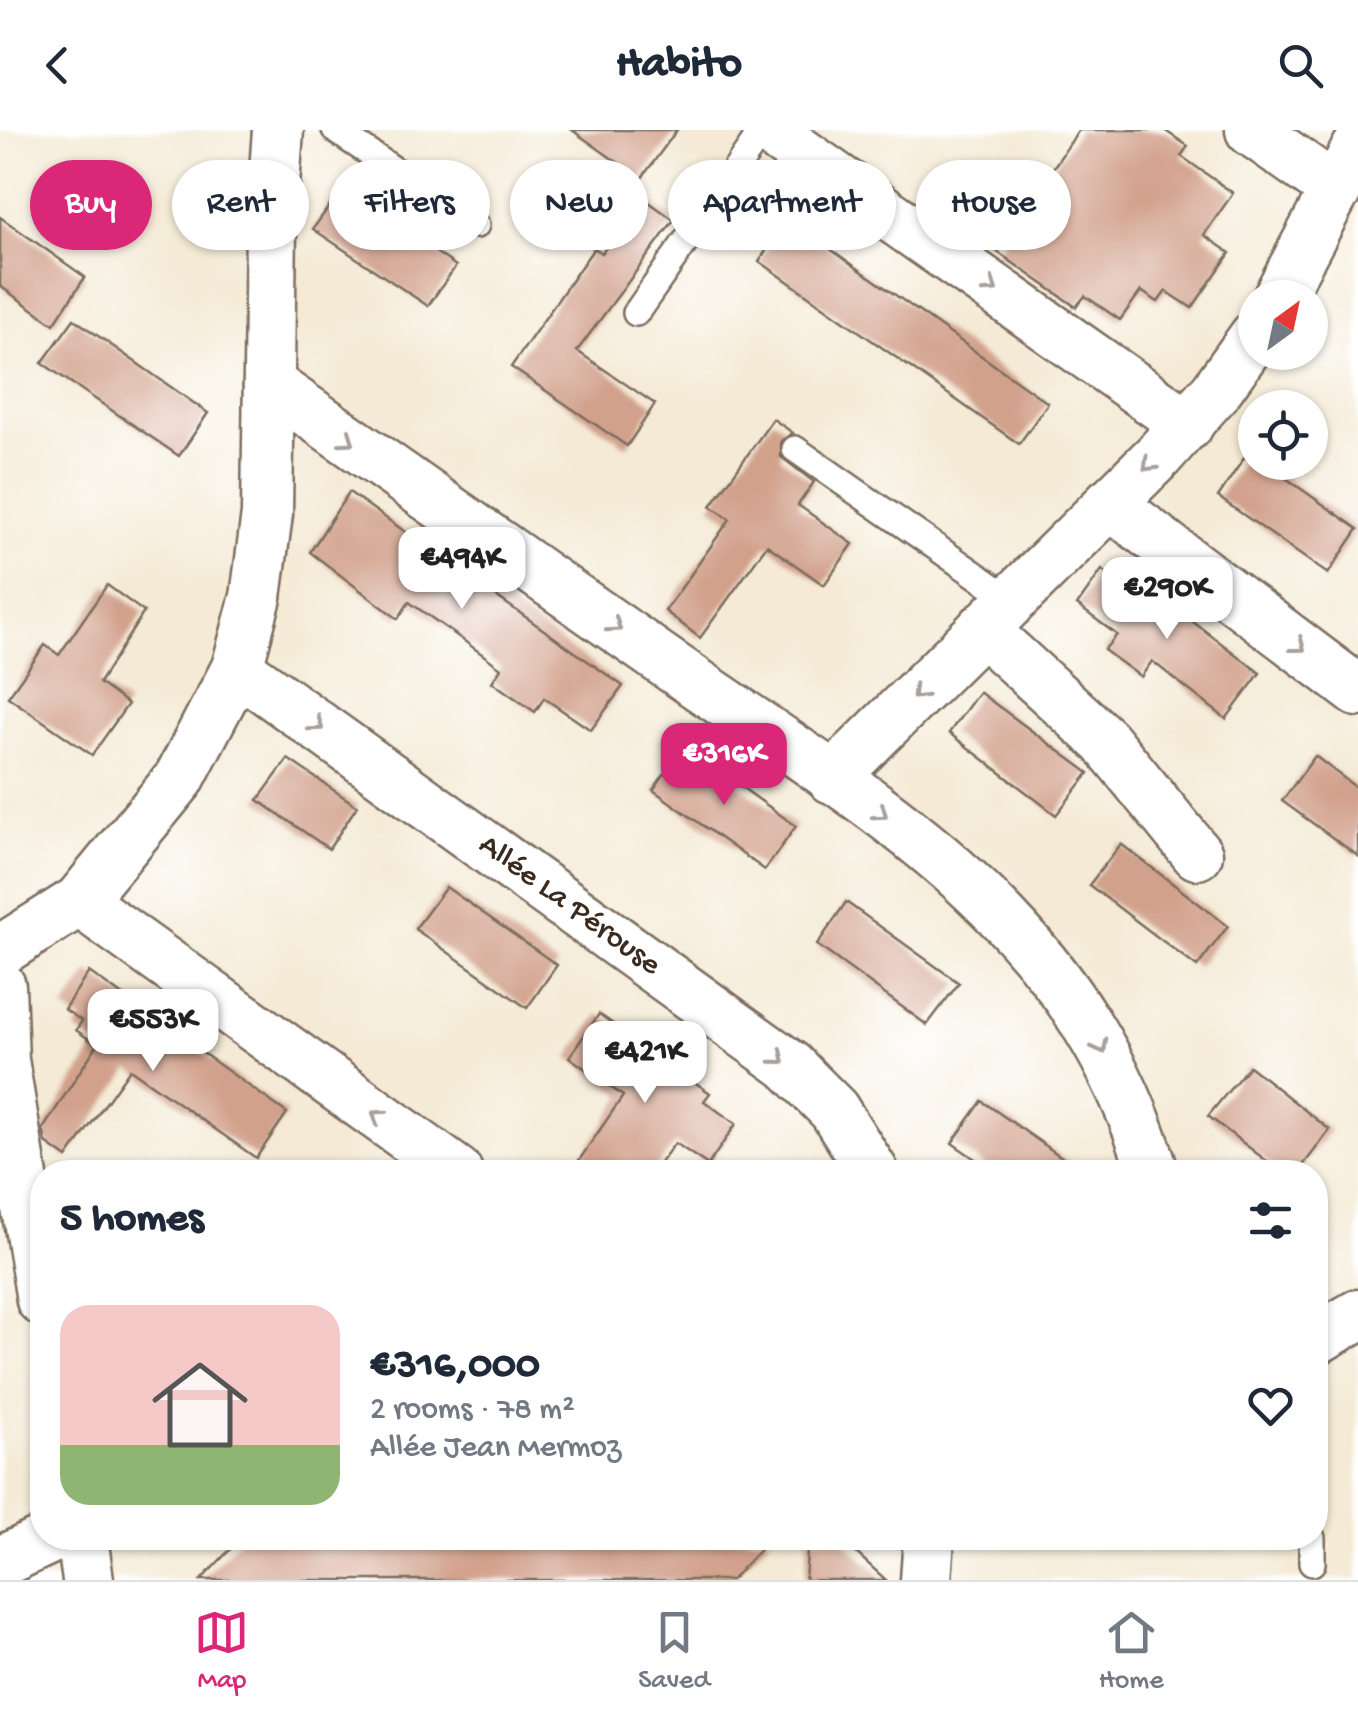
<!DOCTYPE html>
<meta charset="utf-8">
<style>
:root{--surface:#fff;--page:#f2f2f3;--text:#1f2937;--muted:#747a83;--line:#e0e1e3;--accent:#db2777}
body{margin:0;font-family:"Gochi Hand",sans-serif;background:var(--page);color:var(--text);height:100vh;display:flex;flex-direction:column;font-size:38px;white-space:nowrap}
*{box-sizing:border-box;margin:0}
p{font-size:32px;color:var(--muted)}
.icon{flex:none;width:55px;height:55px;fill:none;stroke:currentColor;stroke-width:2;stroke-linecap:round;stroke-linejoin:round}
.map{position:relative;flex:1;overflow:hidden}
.drawer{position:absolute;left:30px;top:1030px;width:1298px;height:390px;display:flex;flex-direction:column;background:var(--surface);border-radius:40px;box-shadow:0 2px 8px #0004}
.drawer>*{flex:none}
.banner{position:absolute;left:30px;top:30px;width:1300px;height:90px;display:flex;gap:20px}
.needle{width:65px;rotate:33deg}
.buttons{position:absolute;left:1238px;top:150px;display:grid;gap:20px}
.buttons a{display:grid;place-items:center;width:90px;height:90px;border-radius:50%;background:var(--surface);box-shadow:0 2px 8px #0004;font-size:50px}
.price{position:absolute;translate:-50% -85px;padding:0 22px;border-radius:20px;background:#fff;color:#222;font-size:32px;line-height:65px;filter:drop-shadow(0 2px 5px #0008)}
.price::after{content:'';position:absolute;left:50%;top:60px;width:30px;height:22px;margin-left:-15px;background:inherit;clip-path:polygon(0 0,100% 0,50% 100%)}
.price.current{background:var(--accent);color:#fff}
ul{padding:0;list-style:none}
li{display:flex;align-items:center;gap:30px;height:250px;padding:0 30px}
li+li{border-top:2px solid var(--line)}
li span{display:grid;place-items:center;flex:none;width:280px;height:200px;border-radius:30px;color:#555}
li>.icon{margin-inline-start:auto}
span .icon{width:120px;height:120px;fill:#fffc;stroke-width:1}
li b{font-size:42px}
h2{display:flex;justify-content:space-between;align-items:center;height:120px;padding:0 30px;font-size:42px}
.chip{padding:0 35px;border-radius:45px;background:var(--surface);box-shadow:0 2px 8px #0004;font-size:35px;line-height:90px}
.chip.current{background:var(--accent);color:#fff}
header{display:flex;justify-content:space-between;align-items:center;height:130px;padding:0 30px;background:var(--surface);font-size:45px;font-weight:800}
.tab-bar{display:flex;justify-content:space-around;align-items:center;height:140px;border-top:2px solid var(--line);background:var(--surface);font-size:28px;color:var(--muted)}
.tab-bar a{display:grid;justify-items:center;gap:5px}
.tab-bar .current{color:var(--accent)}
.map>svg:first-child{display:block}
.building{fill:#d2a18c}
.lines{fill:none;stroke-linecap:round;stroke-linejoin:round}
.service-casing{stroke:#7c6d5e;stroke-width:30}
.minor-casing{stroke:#7c6d5e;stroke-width:55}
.service{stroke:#fff;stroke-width:25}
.minor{stroke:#fff;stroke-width:50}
.oneway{stroke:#a79f9a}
.labels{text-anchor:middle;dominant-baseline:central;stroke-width:8;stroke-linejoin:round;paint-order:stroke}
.street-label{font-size:32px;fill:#3b2a1e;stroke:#fff}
</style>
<header><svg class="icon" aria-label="back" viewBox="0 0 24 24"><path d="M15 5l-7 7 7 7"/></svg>Habito<svg class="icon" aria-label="search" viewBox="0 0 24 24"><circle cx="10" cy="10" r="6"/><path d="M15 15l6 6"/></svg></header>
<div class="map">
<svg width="1358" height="1450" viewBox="0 0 1358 1450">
<rect width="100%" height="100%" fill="#fff"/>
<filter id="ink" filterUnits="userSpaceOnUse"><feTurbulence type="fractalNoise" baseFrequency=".01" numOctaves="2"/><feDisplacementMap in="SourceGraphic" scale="20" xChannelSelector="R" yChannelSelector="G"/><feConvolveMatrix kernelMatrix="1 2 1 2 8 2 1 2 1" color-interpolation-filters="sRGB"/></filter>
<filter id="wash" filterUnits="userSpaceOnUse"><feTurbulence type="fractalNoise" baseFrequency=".0048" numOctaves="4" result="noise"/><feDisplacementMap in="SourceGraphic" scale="40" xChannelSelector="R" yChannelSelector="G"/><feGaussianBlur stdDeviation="2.25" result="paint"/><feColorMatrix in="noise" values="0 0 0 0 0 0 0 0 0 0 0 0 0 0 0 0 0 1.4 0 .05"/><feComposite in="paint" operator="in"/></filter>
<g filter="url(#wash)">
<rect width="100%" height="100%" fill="#f4ead5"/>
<g id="blocks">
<g class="building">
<polygon points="572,0 677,0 641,49"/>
<polygon points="1079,0 1164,0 1188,16 1181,26 1233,63 1204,105 1230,123 1192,178 1166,161 1158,172 1141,161 1120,190 1085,166 1076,177 996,121"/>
<polygon points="342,58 456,136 428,176 313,99"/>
<polygon points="642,67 674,90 577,221 655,274 627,316 511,237 594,118 602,123"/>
<polygon points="0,87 85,147 54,194 0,156"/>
<polygon points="788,89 1048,273 1019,314 759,131"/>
<polygon points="74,189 208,283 179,326 42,233"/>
<polygon points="773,289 793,303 781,311 781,327 814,352 798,375 853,414 824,455 767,415 700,508 665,481 730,389 711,376"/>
<polygon points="1248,322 1255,332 1263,332 1358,399 1328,444 1218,367"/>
<polygon points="349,362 623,556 591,600 544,568 535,582 492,552 501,538 456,505 409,472 398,489 310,422"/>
<polygon points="1102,440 1119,453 1128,442 1260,543 1226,589 1152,531 1141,547 1104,520 1117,505 1077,475"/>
<polygon points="107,455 144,482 99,553 128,574 92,625 8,567 45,515 59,525"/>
<polygon points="979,562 1089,643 1056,685 949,603"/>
<polygon points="684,616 796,696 765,740 653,660"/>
<polygon points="1315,626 1358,659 1358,726 1282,671"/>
<polygon points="288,629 357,676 329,719 258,670"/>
<polygon points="1121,714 1228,796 1197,837 1089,755"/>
<polygon points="446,757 557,835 527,878 415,799"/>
<polygon points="846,772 959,853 927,895 817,815"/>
<polygon points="89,842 287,983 256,1028 130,939 67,1028 46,1013 43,999 97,915 76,900 82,891 64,879"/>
<polygon points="599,884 710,963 704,971 736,994 708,1035 675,1013 653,1042 571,1042 623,966 569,927"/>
<polygon points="1249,936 1330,1000 1298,1042 1281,1042 1208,986"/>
<polygon points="982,971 1083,1042 994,1042 952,1013"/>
<polygon points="241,1408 771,1408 731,1450 201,1450"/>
<polygon points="808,1408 840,1408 886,1450 805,1450"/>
</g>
</g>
</g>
<g filter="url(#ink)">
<use href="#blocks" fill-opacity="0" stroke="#7c6d5e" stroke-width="2.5"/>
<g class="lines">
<defs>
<g id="service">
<polyline points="335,0 476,95"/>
<polyline points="636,183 763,0"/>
<polyline points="795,319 1012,470"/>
<polyline points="1312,1408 1312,1433"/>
</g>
<g id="minor">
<polyline points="768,0 1188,295"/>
<polyline points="1251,0 1336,60"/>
<polyline points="1278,168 1358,17"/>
<path d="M269,254C400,346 532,439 664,531C873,677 1074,782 1153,1042"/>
<polyline points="1109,373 1358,561"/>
<polyline points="982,499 1105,611 1197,724"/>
<polyline points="237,538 789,935 834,980 873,1042"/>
<polyline points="832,648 1158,326 1215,262 1255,206"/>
<polyline points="79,771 457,1042"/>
<polyline points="0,821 79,771 179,649 237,538 256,467 267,384 271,97 278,0"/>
<polyline points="0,856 3,930 42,1170"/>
<polyline points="1315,1210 1358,1185"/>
<polyline points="82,1408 88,1450"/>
<polyline points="0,1432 51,1408"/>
<polyline points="926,1450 929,1408"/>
</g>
</defs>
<use href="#service" class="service-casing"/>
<use href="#minor" class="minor-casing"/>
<use href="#service" class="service"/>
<use href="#minor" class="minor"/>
</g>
<defs><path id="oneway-chevron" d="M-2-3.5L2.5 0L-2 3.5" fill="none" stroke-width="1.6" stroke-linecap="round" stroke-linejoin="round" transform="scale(2.5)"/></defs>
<g class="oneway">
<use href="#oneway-chevron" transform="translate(991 157) rotate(35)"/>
<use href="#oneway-chevron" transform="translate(348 310) rotate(35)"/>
<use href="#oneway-chevron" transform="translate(1149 335) rotate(136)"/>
<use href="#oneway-chevron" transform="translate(615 496) rotate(35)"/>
<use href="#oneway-chevron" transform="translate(1299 516) rotate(37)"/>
<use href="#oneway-chevron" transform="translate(918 563) rotate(135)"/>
<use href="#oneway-chevron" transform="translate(317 595) rotate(36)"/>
<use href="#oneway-chevron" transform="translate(881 683) rotate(36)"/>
<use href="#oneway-chevron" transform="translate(1101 917) rotate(62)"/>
<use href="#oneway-chevron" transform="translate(779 928) rotate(39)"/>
<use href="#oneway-chevron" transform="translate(378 986) rotate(-145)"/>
</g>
</g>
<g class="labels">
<g class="street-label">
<text transform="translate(569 776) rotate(36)">Allée La Pérouse</text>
</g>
</g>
</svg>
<div class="buttons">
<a><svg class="needle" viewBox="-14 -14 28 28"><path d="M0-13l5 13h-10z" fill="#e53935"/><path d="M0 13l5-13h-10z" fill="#747a83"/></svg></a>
<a><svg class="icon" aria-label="locate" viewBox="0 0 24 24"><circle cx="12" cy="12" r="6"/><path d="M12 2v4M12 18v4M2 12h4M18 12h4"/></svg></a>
</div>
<b class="price" style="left:462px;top:482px">€494K</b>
<b class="price" style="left:1167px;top:512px">€290K</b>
<b class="price current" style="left:724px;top:678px">€316K</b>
<b class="price" style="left:153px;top:944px">€553K</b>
<b class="price" style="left:645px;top:976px">€421K</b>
<div class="banner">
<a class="chip current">Buy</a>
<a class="chip">Rent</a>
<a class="chip">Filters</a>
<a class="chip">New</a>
<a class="chip">Apartment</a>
<a class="chip">House</a>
</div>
<section class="drawer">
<h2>5 homes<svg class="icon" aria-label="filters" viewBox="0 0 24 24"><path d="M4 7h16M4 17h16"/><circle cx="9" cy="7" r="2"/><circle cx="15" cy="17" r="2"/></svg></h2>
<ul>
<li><span style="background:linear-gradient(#f6c9c9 70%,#8fb573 0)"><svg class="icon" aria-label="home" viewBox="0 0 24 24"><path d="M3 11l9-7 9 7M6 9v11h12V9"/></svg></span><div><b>€316,000</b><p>2 rooms · 78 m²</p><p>Allée Jean Mermoz</p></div><svg class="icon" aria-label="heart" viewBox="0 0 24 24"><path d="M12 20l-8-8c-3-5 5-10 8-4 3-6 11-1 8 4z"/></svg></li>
</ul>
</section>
</div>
<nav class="tab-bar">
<a class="current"><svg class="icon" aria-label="map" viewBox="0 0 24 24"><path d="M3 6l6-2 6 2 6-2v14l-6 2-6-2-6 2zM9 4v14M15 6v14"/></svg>Map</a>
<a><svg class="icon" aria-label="saved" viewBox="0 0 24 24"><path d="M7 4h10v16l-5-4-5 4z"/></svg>Saved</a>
<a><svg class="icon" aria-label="home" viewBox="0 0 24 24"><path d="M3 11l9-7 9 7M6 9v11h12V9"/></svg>Home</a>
</nav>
